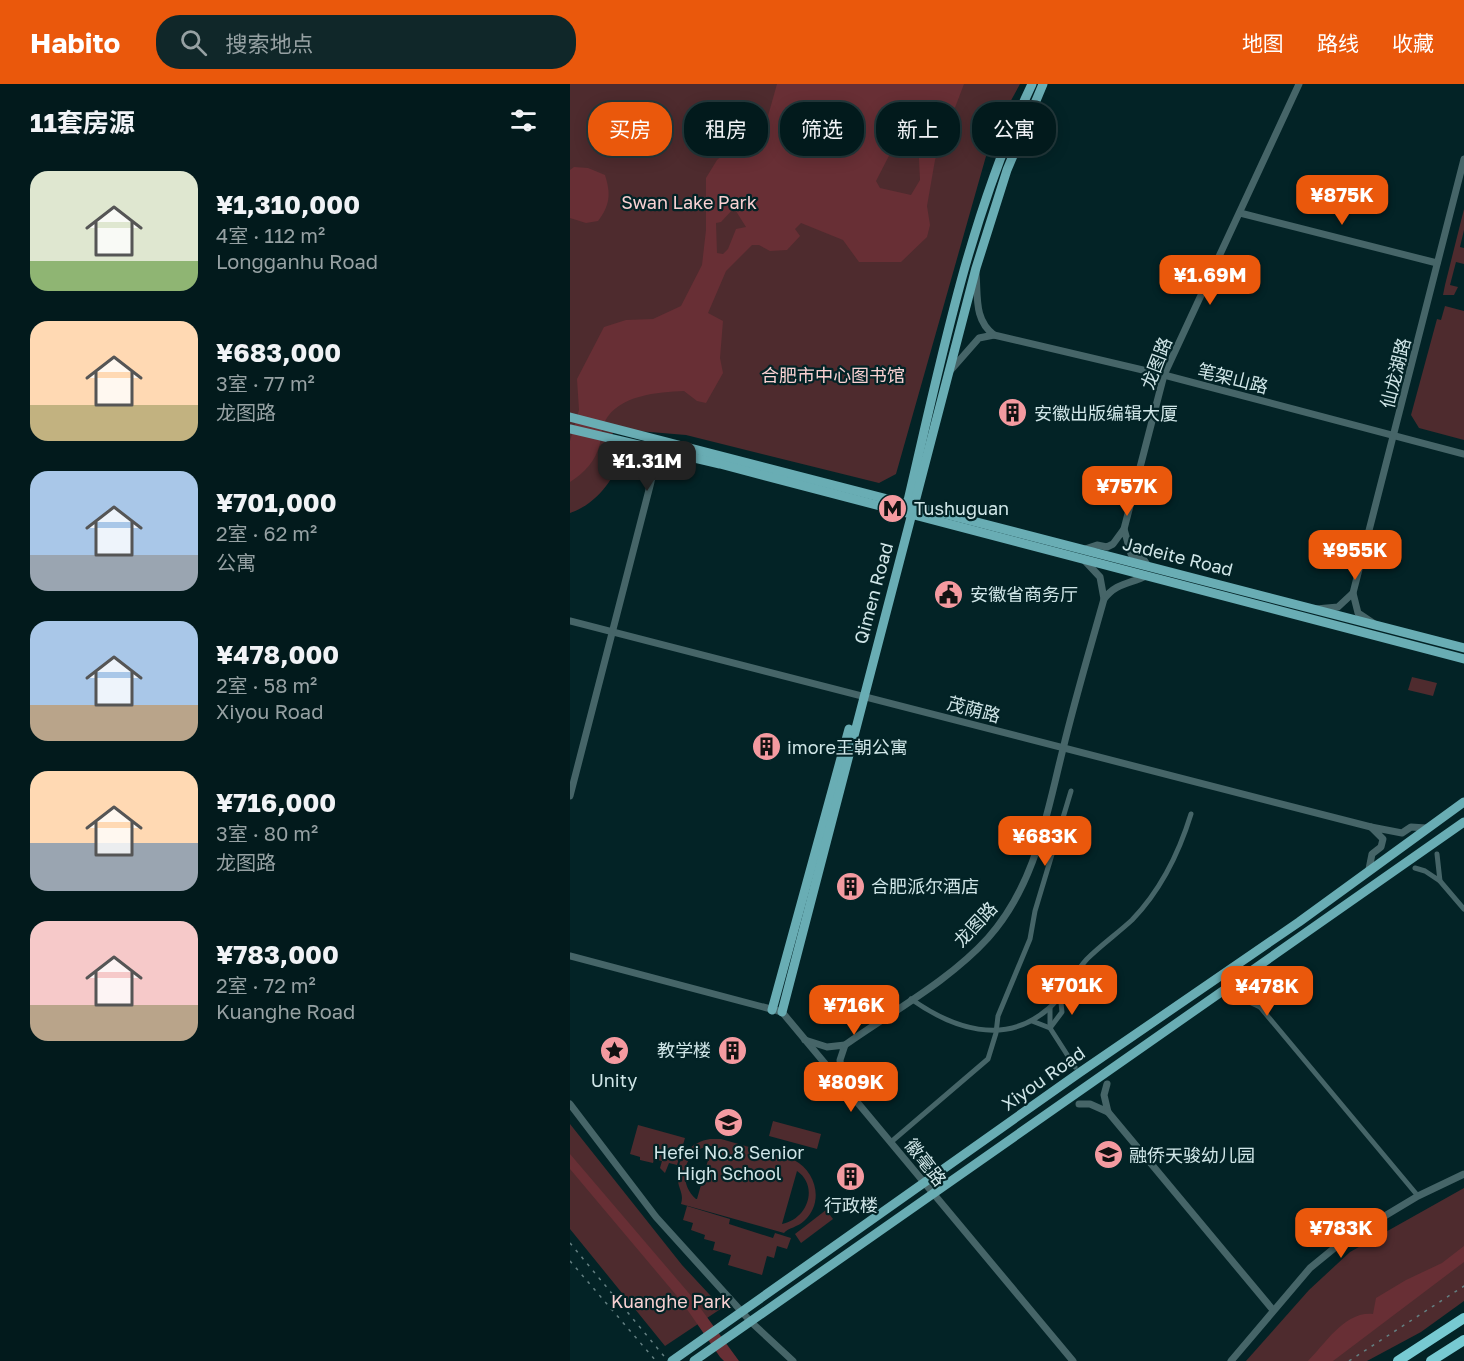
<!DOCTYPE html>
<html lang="zh">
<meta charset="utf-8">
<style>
:root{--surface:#021a1c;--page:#102729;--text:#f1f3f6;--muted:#96a1a3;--line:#23383b;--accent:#ea580c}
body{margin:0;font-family:"Golos Text","Noto Sans SC",sans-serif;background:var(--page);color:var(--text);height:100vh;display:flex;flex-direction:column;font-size:22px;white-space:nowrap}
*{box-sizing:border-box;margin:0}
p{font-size:20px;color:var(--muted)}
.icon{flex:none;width:33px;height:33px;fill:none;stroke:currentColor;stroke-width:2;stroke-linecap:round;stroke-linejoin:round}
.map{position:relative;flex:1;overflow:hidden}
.sheet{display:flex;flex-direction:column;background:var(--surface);width:570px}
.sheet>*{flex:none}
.top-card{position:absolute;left:18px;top:18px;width:570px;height:54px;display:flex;gap:12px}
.price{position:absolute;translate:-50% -51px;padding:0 14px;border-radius:12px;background:var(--accent);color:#fff;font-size:20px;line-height:39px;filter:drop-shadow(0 2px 3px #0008)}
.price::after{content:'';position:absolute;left:50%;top:36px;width:18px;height:14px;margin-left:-9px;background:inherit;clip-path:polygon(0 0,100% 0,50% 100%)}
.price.current{background:#222;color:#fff}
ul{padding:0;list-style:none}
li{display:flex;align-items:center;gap:18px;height:150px;padding:0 30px}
li span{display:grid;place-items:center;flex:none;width:168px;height:120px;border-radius:18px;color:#555}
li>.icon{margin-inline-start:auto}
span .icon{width:72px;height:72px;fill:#fffc;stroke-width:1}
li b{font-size:26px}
h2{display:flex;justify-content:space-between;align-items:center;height:72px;padding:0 30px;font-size:26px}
.tag{padding:0 21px;border-radius:24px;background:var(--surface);box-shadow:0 3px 15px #0003,0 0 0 2px var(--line);font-size:21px;line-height:54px}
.tag.current{background:var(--accent);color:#fff}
header{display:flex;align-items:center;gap:36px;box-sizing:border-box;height:84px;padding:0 30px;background:var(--accent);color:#fff}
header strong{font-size:28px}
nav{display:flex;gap:33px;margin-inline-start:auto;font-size:21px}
.search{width:420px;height:54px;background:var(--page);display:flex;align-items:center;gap:15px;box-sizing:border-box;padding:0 21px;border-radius:24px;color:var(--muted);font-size:22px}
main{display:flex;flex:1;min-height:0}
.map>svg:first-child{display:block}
.green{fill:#4e2b2e;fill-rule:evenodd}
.water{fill:#682f35;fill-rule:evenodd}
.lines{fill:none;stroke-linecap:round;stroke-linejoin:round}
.minor{stroke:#466568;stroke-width:5}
.tertiary{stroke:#466568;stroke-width:7}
.primary{stroke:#69adb4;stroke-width:9}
.motorway{stroke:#77cad2;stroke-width:10}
.rail{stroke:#637f81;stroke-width:1.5;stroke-dasharray:3 6;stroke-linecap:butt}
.labels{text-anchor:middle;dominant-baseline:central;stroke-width:4.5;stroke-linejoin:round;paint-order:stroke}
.park-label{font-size:18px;fill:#f9d1d2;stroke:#032326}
.street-label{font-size:18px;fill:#d0e6e8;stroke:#032326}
.poi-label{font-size:18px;fill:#d0e6e8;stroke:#032326;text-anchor:start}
</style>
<header>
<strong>Habito</strong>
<div class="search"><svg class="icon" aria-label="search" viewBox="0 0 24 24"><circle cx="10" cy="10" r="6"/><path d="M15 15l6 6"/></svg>搜索地点</div>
<nav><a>地图</a><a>路线</a><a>收藏</a></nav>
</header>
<main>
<section class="sheet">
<h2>11套房源<svg class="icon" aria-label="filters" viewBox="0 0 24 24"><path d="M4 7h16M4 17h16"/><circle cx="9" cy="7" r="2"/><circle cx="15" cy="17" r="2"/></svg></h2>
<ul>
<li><span style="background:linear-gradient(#dfe7d0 75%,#8fb573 0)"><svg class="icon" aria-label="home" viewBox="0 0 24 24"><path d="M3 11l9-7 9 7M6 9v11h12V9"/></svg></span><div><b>¥1,310,000</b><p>4室 · 112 m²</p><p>Longganhu Road</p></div></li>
<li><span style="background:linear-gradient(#ffd9b3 70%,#c2b280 0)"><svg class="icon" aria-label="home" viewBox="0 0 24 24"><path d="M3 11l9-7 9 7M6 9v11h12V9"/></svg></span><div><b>¥683,000</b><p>3室 · 77 m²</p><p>龙图路</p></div></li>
<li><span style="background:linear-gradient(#a9c7e8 70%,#9aa5b1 0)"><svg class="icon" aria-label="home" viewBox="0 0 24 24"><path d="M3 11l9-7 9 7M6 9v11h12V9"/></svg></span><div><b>¥701,000</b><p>2室 · 62 m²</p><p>公寓</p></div></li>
<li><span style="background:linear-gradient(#a9c7e8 70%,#b9a48a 0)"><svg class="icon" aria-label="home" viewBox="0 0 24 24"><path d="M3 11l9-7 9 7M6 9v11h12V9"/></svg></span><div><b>¥478,000</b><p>2室 · 58 m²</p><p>Xiyou Road</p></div></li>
<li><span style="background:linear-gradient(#ffd9b3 60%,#9aa5b1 0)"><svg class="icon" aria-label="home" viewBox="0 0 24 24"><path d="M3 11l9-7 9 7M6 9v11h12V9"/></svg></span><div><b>¥716,000</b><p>3室 · 80 m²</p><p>龙图路</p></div></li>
<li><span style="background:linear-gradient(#f6c9c9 70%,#b9a48a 0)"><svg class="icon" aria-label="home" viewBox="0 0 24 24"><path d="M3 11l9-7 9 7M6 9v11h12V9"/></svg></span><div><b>¥783,000</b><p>2室 · 72 m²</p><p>Kuanghe Road</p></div></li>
</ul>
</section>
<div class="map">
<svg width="894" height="1277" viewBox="0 0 894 1277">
<rect width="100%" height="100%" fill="#032326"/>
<g class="green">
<path d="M0,0H450L422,51L326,390L309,399L116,351L44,345L41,355L54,369C44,395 27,420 0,429Z"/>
<polygon points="894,125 894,146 890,163 894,164 894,180 886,178 880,201 888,203 884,211 873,211 875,201"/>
<polygon points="875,222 894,227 894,356 849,344 841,331 867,235 871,236"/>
<polygon points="842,593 867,599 863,612 838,606"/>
<polygon points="203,1037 251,1050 247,1065 199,1052"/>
<polygon points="0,1040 112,1181 152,1224 95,1262 0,1145"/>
<polygon points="68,1041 115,1054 107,1081 99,1079 95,1089 90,1084 92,1077 84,1075 83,1079 70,1076 70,1073 60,1070"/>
<path d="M140,1055H151L224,1076C247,1088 254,1119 234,1137C228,1143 218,1144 214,1149L111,1120C114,1110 109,1106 108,1097C105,1075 120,1058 140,1055ZM142,1062L127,1115H126C106,1098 114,1063 142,1062ZM227,1087C249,1102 238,1135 212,1140Z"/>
<polygon points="894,1104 894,1217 851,1248 797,1277 676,1277 739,1206 780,1168"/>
<polygon points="117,1122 160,1135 159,1140 203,1154 205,1149 221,1154 217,1165 207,1162 204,1174 197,1172 192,1191 158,1181 161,1171 143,1166 145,1158 134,1155 135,1151 121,1146 123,1139 113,1136"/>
<polygon points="256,1126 263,1135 231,1159 225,1150"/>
</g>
<g class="water">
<path d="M207,0H394L365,76L357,122L360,141L357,153L331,178H289L273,156L231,139L225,145L230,152L217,166L200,167L189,161H182L156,187L138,229L153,237L150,274L153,289L136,319L127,317L114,307C88,308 49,311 35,337C32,343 31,353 30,359C26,377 14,389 0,398V357L9,326L7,295L34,243L56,236L83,235L111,222L132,181L136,146V94L147,76L198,32ZM327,22L343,39L348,54L350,96L341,111L310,104L306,97L325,60ZM164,124L176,143L166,145L158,165L153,170L147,169L146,139L151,138Z"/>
<path d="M4,83L18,84L35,91C41,110 40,121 28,137L16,139L0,134V86Z"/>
<polygon points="0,1070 123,1214 169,1277 154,1277 150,1273 112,1218 0,1085"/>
<path d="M894,1162V1178L763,1277H738C756,1259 775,1227 803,1230L806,1214L836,1196L872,1179Z"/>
</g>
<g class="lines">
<g class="minor">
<path d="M41,355L50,368C73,374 76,373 81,398L88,387L98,381L106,383L122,375"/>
<polyline points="845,784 855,787 870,797 867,770"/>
<polyline points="870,797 894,825"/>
<polyline points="662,914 673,915 690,923 686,897"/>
<path d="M341,915C382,944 434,963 478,925C494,912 503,890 517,875C531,861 548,849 562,836C591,806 609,769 621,730"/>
<polyline points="690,923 848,1112"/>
<polyline points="480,924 480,944 505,983"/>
<polyline points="462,937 480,944 492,928 490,910"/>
<polyline points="321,1058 418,975 426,949 428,932 460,855 465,827 501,707"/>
</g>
<g class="tertiary">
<polyline points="670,129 867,179"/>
<polyline points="424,251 594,291 894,370"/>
<path d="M380,287L409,254L424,251C404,236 408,213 406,189"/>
<polyline points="554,445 594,291 729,0"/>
<polyline points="515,465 527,461 537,463 543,460 554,445 561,470 572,473 578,482"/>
<path d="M515,477L530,493L534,515C546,499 559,500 576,492"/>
<polyline points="783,509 894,75"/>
<polyline points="746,525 768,523 783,509 788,529 803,539"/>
<polyline points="0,537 801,743"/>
<polyline points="0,712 81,398"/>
<polyline points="799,785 802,770 811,763 813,755 801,743 832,749 841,743 856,744"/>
<polyline points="0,872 212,928 503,1277"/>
<polyline points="235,956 257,963 275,961 270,976 272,999"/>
<path d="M275,961C323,927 379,897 418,854C466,800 476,732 493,665C505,615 520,565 534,515"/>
<polyline points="0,1020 86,1133 181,1238 223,1277"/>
<polyline points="509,1020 520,1020 538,1028 534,1011 537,1000"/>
<polyline points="538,1028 703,1226"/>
<polyline points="661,1277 740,1184 773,1157 848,1112 894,1090"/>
</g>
<g class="primary">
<polyline points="0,333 894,564"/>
<polyline points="0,345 150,380 894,575"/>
<path d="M336,425C370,282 398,134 462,0"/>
<polyline points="202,926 279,645"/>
<polyline points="212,928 406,184 437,86 473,0"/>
<polyline points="102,1277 509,989 729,838 894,718"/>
<polyline points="124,1277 894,738"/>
</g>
<g class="motorway">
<polyline points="828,1277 894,1234"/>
<polyline points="861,1277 894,1256"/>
</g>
<g class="rail">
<polyline points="0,1159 98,1277"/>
<polyline points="0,1177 86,1277"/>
<polyline points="779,1277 894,1202"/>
</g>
</g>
<defs>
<symbol id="building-disc" viewBox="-11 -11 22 22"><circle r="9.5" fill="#f49aa0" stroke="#032326"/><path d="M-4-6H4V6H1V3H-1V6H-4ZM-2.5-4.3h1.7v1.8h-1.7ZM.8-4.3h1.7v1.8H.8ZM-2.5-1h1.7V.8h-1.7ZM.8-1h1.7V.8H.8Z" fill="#111"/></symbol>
<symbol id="metro-disc" viewBox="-11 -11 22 22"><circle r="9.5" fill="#f49aa0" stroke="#032326"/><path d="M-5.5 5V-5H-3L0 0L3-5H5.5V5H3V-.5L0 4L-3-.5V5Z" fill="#111"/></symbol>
<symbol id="civic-disc" viewBox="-11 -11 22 22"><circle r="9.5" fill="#f49aa0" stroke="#032326"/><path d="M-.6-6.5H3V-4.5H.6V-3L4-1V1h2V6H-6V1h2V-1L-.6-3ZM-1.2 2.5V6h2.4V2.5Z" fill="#111"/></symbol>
<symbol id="sight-disc" viewBox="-11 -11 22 22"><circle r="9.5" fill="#f49aa0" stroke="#032326"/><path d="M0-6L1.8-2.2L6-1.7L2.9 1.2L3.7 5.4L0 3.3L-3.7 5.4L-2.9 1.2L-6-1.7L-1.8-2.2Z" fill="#111"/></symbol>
<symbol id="school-disc" viewBox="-11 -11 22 22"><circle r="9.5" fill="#f49aa0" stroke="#032326"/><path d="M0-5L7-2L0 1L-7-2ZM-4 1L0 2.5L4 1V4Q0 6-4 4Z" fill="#111"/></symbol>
</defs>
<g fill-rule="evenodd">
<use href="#building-disc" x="426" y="312" width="33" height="33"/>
<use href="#metro-disc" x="306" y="408" width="33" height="33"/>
<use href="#civic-disc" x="362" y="494" width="33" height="33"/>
<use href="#building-disc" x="180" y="646" width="33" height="33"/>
<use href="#building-disc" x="264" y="786" width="33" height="33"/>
<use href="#building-disc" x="146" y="950" width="33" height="33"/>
<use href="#sight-disc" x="28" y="950" width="33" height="33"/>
<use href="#school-disc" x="142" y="1022" width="33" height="33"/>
<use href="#school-disc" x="522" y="1054" width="33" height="33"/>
<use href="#building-disc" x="264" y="1076" width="33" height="33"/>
</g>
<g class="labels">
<g class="park-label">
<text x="119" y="118">Swan Lake Park</text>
<text x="263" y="291">合肥市中心图书馆</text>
<text x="101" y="1217">Kuanghe Park</text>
</g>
<g class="street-label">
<text transform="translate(586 279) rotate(-69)">龙图路</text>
<text transform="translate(825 289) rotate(-76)">仙龙湖路</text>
<text transform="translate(663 294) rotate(14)">笔架山路</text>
<text transform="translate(608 472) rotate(14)">Jadeite Road</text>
<text transform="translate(303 509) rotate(-75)">Qimen Road</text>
<text transform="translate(404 625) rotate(15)">茂荫路</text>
<text transform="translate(405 840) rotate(-47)">龙图路</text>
<text transform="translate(473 994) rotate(-35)">Xiyou Road</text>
<text transform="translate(356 1078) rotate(52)">徽毫路</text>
</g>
<g class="poi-label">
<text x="464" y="329">安徽出版编辑大厦</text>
<text x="344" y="424">Tushuguan</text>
<text x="400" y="510">安徽省商务厅</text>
<text x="217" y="663">imore王朝公寓</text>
<text x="301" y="802">合肥派尔酒店</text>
<text x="141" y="966" text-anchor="end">教学楼</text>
<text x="44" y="996" text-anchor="middle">Unity</text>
<text x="159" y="1068" text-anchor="middle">Hefei No.8 Senior<tspan x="159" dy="21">High School</tspan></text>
<text x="559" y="1071">融侨天骏幼儿园</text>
<text x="281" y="1121" text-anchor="middle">行政楼</text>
</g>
</g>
</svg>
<b class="price" style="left:772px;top:142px">¥875K</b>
<b class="price" style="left:640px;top:222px">¥1.69M</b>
<b class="price current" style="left:77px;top:408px">¥1.31M</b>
<b class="price" style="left:557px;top:433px">¥757K</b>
<b class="price" style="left:785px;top:497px">¥955K</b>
<b class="price" style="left:475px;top:783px">¥683K</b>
<b class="price" style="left:502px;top:932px">¥701K</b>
<b class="price" style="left:697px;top:933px">¥478K</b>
<b class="price" style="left:284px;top:952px">¥716K</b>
<b class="price" style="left:281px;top:1029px">¥809K</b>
<b class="price" style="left:771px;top:1175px">¥783K</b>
<div class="top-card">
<a class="tag current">买房</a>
<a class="tag">租房</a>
<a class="tag">筛选</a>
<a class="tag">新上</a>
<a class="tag">公寓</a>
</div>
</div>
</main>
